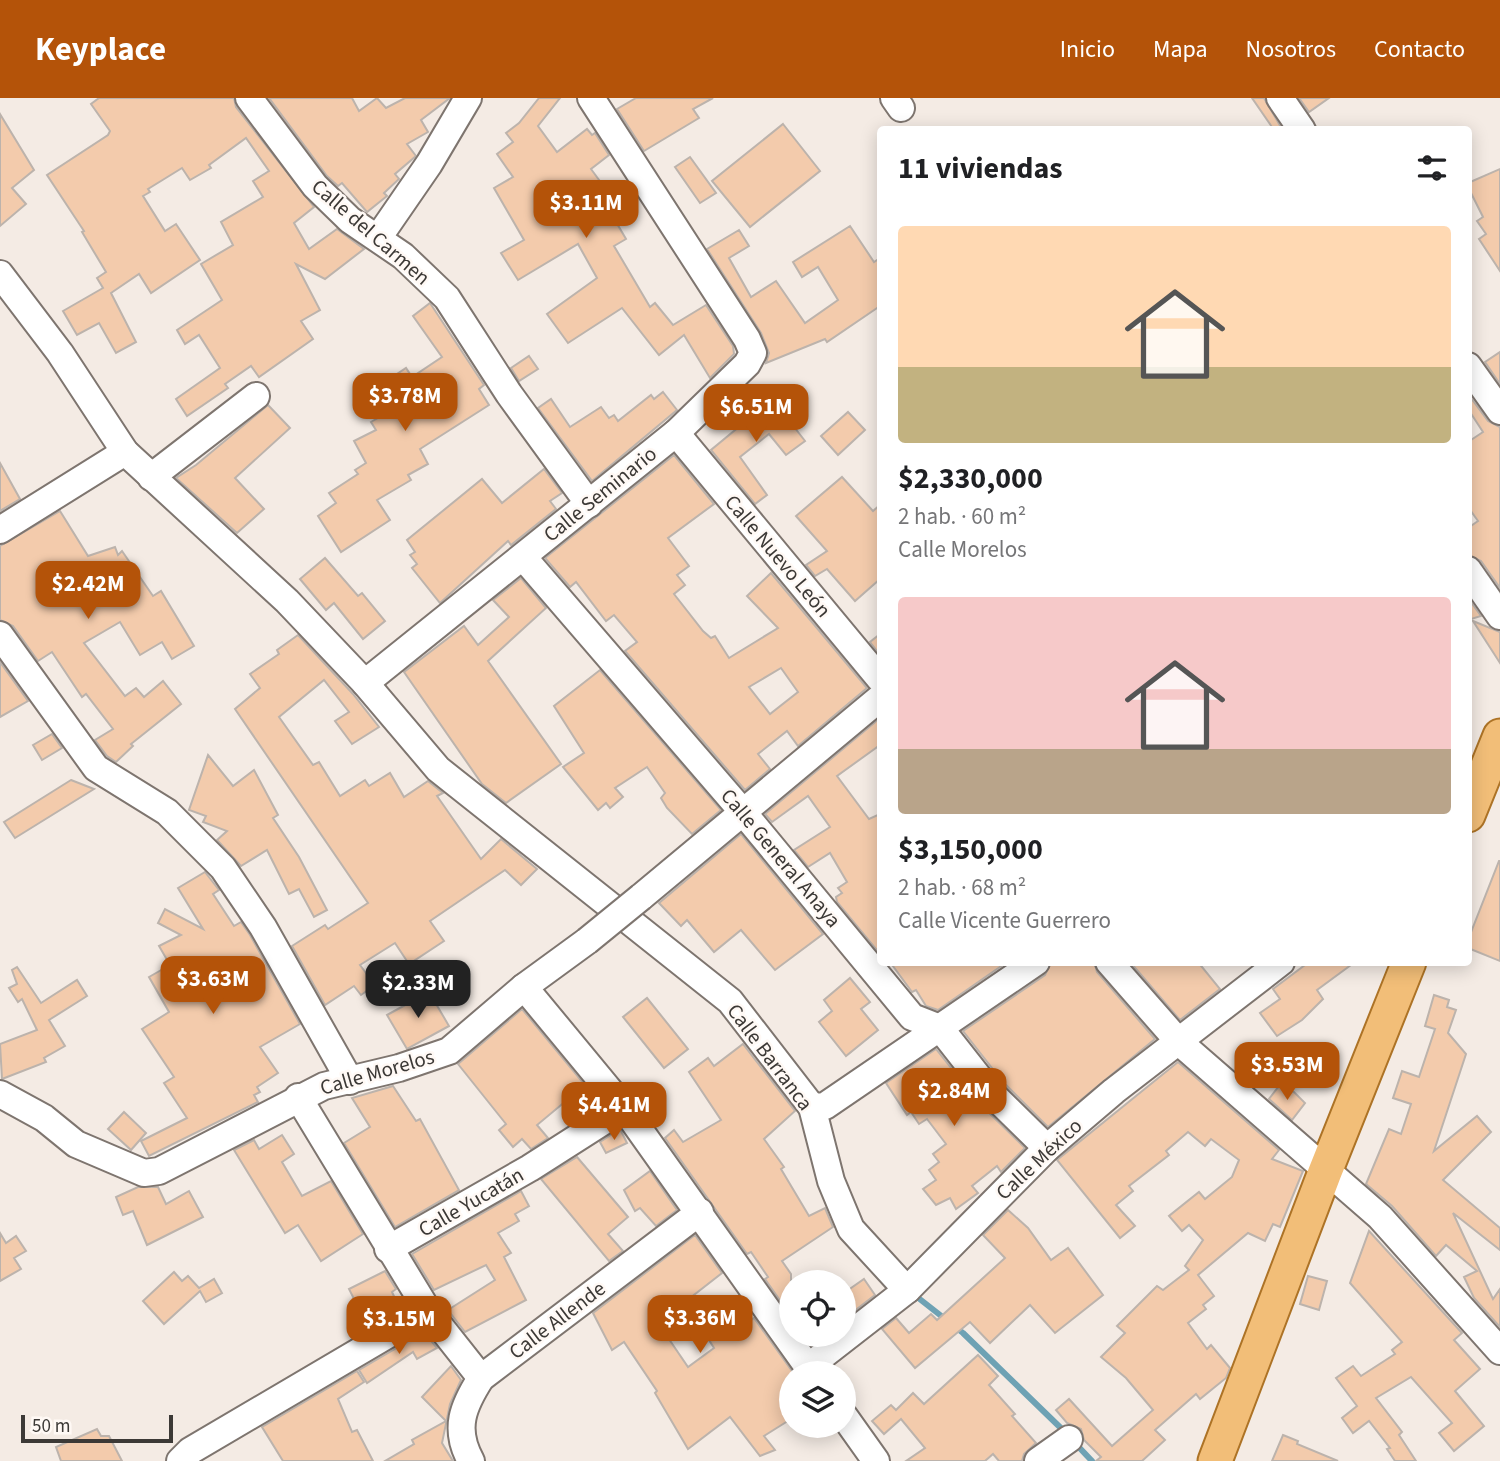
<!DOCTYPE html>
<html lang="es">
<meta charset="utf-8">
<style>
:root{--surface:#fff;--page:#f6f6f6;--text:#202124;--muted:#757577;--accent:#b45309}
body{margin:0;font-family:"Source Sans 3",sans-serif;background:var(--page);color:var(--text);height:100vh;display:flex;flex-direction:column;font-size:26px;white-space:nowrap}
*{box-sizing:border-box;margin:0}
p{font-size:23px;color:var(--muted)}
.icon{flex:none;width:38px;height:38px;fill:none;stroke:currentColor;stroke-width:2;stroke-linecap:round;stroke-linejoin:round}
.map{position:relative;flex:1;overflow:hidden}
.drawer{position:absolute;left:877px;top:28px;width:595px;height:840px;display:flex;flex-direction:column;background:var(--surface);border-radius:7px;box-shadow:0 4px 18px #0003}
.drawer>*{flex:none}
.fabs{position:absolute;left:779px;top:1172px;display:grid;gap:14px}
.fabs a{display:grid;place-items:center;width:77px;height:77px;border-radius:50%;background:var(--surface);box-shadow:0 4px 18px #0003;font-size:35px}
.scale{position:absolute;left:21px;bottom:18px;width:152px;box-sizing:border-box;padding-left:7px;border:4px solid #3c3936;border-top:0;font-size:19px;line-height:24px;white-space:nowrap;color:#3c3936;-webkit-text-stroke:5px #fff9f5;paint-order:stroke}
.price{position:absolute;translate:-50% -60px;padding:0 16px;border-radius:14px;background:var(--accent);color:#fff;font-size:23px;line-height:46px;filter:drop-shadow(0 2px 4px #0008)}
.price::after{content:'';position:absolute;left:50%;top:42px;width:21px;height:16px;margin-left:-10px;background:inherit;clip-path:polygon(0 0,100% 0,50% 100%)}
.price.on{background:#222;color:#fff}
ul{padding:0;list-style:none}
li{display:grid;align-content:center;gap:14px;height:371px;padding:0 21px}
li span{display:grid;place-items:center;height:217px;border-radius:7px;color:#555}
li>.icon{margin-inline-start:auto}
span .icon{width:126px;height:126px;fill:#fffc;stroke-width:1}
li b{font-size:30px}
h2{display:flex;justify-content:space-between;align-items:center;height:84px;padding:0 21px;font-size:30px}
header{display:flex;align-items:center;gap:42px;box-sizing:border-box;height:98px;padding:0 35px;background:var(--accent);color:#fff}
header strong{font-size:33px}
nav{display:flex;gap:38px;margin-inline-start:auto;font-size:24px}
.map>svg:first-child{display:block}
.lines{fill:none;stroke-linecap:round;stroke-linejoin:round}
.stream{stroke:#6ea2b4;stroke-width:6}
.building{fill:#f3cbac;stroke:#bcb3ac;stroke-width:2;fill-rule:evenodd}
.minor-casing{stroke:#7e756f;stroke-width:30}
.major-casing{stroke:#ad7326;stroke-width:37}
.minor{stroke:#fff;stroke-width:26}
.major{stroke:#f2be78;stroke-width:33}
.minor-bridge-casing{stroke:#7e756f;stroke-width:30;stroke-linecap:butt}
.minor-bridge{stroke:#fff;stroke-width:26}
.labels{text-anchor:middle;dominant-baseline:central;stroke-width:5;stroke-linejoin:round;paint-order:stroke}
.street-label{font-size:21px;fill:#3c3936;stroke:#fff9f5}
</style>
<header>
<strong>Keyplace</strong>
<nav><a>Inicio</a><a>Mapa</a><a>Nosotros</a><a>Contacto</a></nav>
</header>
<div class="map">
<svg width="1500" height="1363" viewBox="0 0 1500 1363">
<rect width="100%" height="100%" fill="#f4ebe4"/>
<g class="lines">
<g class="stream">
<polyline points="912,1195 963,1235 1067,1336"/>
<polyline points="1074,1344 1092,1363"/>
</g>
</g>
<g class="building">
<polygon points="99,0 234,0 236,9 314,109 294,125 309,151 337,131 364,151 325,181 296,166 320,212 301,223 313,241 259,279 251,268 225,286 228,290 187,318 176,301 220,270 199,237 185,246 177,232 222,202 201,166 233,147 221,124 263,99 253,83 269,73 246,40 209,67 211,70 190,82 182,70 148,91 150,94 143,98 165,133 176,126 200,162 151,195 139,176 111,195 136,244 116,255 99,225 77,237 63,213 103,190 97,180 106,174 82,134 84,133 47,77 108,37 110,33 91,6"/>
<polygon points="269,0 352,0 359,13 377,0 386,10 405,0 450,0 421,22 428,34 407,46 416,58 395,76 399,81 384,95 387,98 367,114 342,85 338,88 327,78"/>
<polygon points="539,0 560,0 538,28 557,54 587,31 592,37 595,35 609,57 591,71 602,86 596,90 626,141 614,148 650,209 655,205 673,227 706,207 733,248 734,256 710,280 684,237 659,257 622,210 568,245 547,216 597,180 578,146 518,182 501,155 524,142 494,90 513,79 497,56 513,44 506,35 519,25"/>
<polygon points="636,0 713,0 693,11 699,20 644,53 617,11"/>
<polygon points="1252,0 1264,0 1282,31 1274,32"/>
<polygon points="1299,0 1329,0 1309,14"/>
<polygon points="0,16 34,72 12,90 26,106 0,128"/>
<polygon points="783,26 820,73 750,129 712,83"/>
<polygon points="690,59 716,95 700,105 675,69"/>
<polygon points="1500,71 1500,173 1479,141 1486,136 1477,123 1483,119 1468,89 1468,85"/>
<polygon points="850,128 874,164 880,160 880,208 827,244 825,241 766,265 769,255 761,235 707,151 739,132 749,148 729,160 751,199 776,183 805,225 838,202 818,169 802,179 793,164"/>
<polygon points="430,205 484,287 479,291 489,307 420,351 428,366 408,377 411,382 377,402 390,422 341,454 318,418 336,405 329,395 358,376 355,372 366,365 354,343 376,332 371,324 383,317 374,303 397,289 391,280 406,270 412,279 442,259 413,218"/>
<polygon points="1500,254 1500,286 1485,264"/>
<polygon points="529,258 538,271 519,283 511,270"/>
<polygon points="663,294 677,312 592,383 538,310 551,301 570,329 601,309 609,320 614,317 618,323 651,297 654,301"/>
<polygon points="1468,296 1488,323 1500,329 1500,490 1481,463 1468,457 1468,430 1478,423 1468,409 1468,344 1483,334 1468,311"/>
<polygon points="770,298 805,343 786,357 769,336 740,359 767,397 755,406 711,352 746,323 743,319"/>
<polygon points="268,307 290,330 235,380 264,411 237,435 176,380 196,367"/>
<polygon points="848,314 865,332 838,357 821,338"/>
<path d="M674,357L714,406L668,440L689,468L677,477L685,487L674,496L703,533L711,540L715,538L729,560L778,530L747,498L771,475L867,590L798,648L787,633L758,656L770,671L745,692L625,553L637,544L614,517L606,523L576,484L570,489L545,460ZM781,570L798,594L770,616L749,589Z"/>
<polygon points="0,365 20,401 0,413"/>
<polygon points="544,371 562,395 550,403 556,411 511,447 508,443 440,505 412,470 417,466 410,457 415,454 407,442 482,381 502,405"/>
<polygon points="842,379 873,413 880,407 880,481 855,503 827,471 815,478 806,467 827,453 796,418"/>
<polygon points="60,413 88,458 115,449 118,457 122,453 153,498 161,493 194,548 172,561 162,544 140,557 120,524 84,545 125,598 136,590 144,599 163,583 181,606 131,646 133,648 116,664 107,658 95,642 113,631 86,596 82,599 52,554 38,563 13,528 0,522 0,448"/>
<polygon points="325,460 358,498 362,495 385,523 363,541 334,505 326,512 300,481"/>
<polygon points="521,480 546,510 488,563 561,666 506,705 482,686 404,574 464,528 478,547 509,519 493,502"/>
<polygon points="1468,500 1481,518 1468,522"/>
<polygon points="1473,523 1500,534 1500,565"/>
<polygon points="880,536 880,557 870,544"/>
<polygon points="298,537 353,596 379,629 352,646 335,623 349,614 324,582 279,619 313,667 319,664 340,698 365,682 369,688 390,675 404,699 428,683 443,695 437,698 481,761 501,741 537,771 521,787 505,772 430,823 444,843 409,866 395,845 360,867 375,887 361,897 354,888 325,907 292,848 325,827 328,831 368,805 235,611 260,590 250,576 279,556 277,552"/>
<polygon points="0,564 28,603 0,619"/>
<polygon points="600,572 721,712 692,736 667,710 661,700 665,695 647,669 615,690 623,699 610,710 606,705 598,712 563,669 584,655 554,608"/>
<polygon points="880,620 880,647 837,678 869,721 880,716 880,856 837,804 836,799 842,795 838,790 847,784 830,755 808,769 794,752 830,729 808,698 772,724 765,716"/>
<polygon points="52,636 62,650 42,662 33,647"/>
<polygon points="208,657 233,688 254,672 278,717 273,720 299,759 327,812 314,819 299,791 289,796 267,752 241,768 217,742 227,733 203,724 206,718 189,712"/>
<polygon points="71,682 94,691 15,740 4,724"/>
<polygon points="741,736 823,836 775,872 741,832 714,854 687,822 681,828 659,805"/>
<polygon points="1499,763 1500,763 1500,863 1468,850 1468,842"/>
<polygon points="205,774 219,792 213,796 234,828 241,824 250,837 300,926 260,949 278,975 257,989 260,994 254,997 258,1004 149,1058 141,1043 187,1020 164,985 174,979 142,931 169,914 149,879 170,867 159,848 181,837 158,825 165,811 203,831 178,790"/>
<polygon points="890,864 1007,864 938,912 926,908 916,892 912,894"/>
<polygon points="1051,864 1094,864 1097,874 1155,941 1048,1029 1003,984 963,933 1045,877"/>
<polygon points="1130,864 1198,864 1220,891 1180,922"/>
<polygon points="1309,864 1355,864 1317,892 1323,901 1302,922 1277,938 1260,915 1280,901 1273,891"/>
<polygon points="17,869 41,905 77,882 87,898 49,922 65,948 44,960 46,964 2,981 0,946 37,932 22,901 18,904 9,890 17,886 12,872"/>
<polygon points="850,880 870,904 861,911 878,932 846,958 819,924 832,913 824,902"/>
<polygon points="429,894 449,928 407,951 387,917"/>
<polygon points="1434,897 1449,902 1447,909 1456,912 1448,935 1466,956 1434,1053 1477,1018 1491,1034 1443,1082 1500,1130 1500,1152 1453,1115 1493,1201 1500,1191 1500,1229 1474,1200 1464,1179 1477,1173 1446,1147 1436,1158 1392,1108 1366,1086 1389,1031 1401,1036 1411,1006 1393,1000 1402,973 1419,979 1435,931 1425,928"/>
<polygon points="647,900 688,951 664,970 623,919"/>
<polygon points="522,911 585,987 537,1027 548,1040 531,1051 522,1041 513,1049 499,1032 506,1026 458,966"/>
<polygon points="743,946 795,1013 764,1041 784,1069 781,1071 809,1118 825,1110 833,1129 782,1163 791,1176 791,1218 765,1181 768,1179 751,1154 747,1156 665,1040 674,1032 683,1044 721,1022 689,974 708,960 714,968"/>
<polygon points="936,951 980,1006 1025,1050 1001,1074 997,1068 972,1088 978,1095 956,1111 950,1100 936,1107 923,1091 936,1082 929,1072 939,1064 933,1056 946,1046 927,1021 919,1026 911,1014 907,1017 886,985"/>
<polygon points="1178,964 1279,1052 1272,1061 1303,1073 1280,1129 1273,1126 1265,1143 1248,1135 1198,1177 1214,1198 1203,1207 1206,1211 1188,1225 1207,1251 1211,1247 1230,1270 1226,1280 1200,1301 1196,1296 1155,1332 1165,1342 1142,1363 1096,1363 1101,1359 1084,1342 1081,1331 1067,1325 1056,1312 1069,1301 1112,1348 1153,1312 1126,1280 1101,1259 1125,1235 1117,1228 1157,1188 1163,1192 1189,1172 1185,1168 1203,1142 1189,1127 1182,1133 1169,1118 1199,1094 1205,1101 1232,1079 1239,1062 1211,1041 1205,1048 1188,1034 1166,1053 1169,1057 1129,1088 1133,1093 1116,1107 1135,1128 1120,1140 1057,1062"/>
<polygon points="393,988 416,1023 420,1021 459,1092 395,1129 344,1045 370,1029 352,1000"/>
<polygon points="1279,988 1294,994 1305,1005 1292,1022 1269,1001"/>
<polygon points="124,1014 146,1035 131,1052 108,1031"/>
<polygon points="620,1031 627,1045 606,1055 600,1044"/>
<polygon points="282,1037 294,1056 282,1064 302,1098 331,1083 363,1136 321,1163 298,1127 285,1135 234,1052 254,1042 259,1051"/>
<polygon points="577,1059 628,1119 608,1136 623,1153 609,1163 541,1081"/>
<polygon points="650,1073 677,1112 656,1128 640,1110 635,1113 624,1092"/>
<polygon points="138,1089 158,1089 166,1106 189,1093 203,1119 147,1147 133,1113 123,1117 116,1099"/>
<polygon points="521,1093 529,1108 515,1116 519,1123 498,1135 511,1155 504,1159 526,1202 465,1234 448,1212 495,1182 486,1167 434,1192 412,1156"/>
<polygon points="1008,1112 1028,1130 1051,1162 1068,1150 1103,1197 1055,1235 1030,1207 990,1245 970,1224 915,1270 882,1231 896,1220 909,1235 931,1216 937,1222 1005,1160 983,1137"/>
<polygon points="1369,1133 1462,1235 1454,1242 1480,1271 1455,1293 1484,1328 1454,1353 1439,1335 1452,1325 1411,1279 1376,1300 1402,1334 1399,1337 1416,1363 1395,1363 1387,1351 1390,1350 1369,1323 1353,1335 1342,1320 1357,1308 1336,1280 1353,1268 1361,1278 1395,1256 1392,1252 1402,1244 1350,1185"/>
<polygon points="0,1135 6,1145 16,1138 26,1153 14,1160 21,1171 0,1183"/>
<polygon points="695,1137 722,1175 658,1225 688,1269 714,1250 709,1242 730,1229 734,1234 754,1220 792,1273 791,1321 764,1338 775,1352 760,1358 730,1319 688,1351 655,1295 657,1293 624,1244 612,1252 593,1215"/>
<polygon points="385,1173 396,1191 392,1194 399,1209 366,1225 349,1191"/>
<polygon points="174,1174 182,1183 188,1178 199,1190 214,1181 222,1195 206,1204 200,1193 164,1226 143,1203"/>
<polygon points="1308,1178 1327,1183 1319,1212 1300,1206"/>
<polygon points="864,1181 875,1197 844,1221 844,1195"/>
<polygon points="424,1234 437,1250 417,1261 413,1254 367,1285 359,1272"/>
<polygon points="978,1257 998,1278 989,1287 1015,1316 1012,1318 1036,1345 1024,1356 1022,1363 999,1363 993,1356 985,1363 906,1363 925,1350 901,1321 884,1336 872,1323 891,1307 896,1312 913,1295 924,1306"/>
<polygon points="451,1268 461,1282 450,1306 442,1345 453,1363 385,1363 414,1346 412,1342 446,1323 422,1299"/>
<polygon points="357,1273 364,1284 338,1301 352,1334 357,1332 373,1363 283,1363 262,1329"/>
<polygon points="97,1331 101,1338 109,1338 122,1363 61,1363 56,1349"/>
<polygon points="1283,1337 1298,1343 1297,1346 1338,1363 1272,1363"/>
</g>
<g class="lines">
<defs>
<g id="minor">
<polyline points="249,0 315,88 350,122 403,158 447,200 509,296 589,406"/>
<polyline points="894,0 901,10"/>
<polyline points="1280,0 1302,32"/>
<polyline points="378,140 429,66 468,0"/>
<polyline points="0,176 60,255 125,354 287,503 365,585 438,671 730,903 812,1009 831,1083 851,1131 907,1192"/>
<polyline points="1468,268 1500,313"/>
<polyline points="676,335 880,581"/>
<polyline points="151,379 256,298"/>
<polyline points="0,432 125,354"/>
<polyline points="523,459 742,713 912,919 940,930 991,995 1047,1050"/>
<polyline points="1468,472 1500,518"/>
<polyline points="0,537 96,670 167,714 223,770 263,829 350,983"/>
<polyline points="365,585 676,335 747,266 753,255 747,241 591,0"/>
<polyline points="641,799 880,600"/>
<polyline points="1109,864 1179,944 1380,1119 1500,1253"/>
<polyline points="524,889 624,1010 813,1276"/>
<polyline points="0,996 44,1020 76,1046 144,1075 159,1073 324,988 399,970 449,953 524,889 587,843"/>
<polyline points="298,999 428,1213 481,1280"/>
<polyline points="812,1009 825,1008 1036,864"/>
<polyline points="388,1151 530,1070 624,1010"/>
<polyline points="808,1269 907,1192 1047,1050 1114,993 1281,864"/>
<polyline points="844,1318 876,1363"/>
<polyline points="180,1363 190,1353 428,1213"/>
<path d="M471,1363C453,1331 463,1308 481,1280L700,1114"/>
<polyline points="1038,1363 1069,1341"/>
</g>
<g id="major">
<polyline points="1468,717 1500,638"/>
<polyline points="1215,1363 1325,1074 1409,864"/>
</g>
</defs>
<use href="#minor" class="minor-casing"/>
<use href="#major" class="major-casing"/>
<use href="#minor" class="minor"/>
<use href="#major" class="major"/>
<defs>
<polyline id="minor-bridge" points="587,843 641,799"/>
</defs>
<use href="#minor-bridge" class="minor-bridge-casing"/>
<use href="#minor-bridge" class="minor-bridge"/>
</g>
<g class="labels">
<g class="street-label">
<text transform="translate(371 134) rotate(41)">Calle del Carmen</text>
<text transform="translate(600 396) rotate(-39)">Calle Seminario</text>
<text transform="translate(778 458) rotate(50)">Calle Nuevo León</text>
<text transform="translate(781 760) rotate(50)">Calle General Anaya</text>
<text transform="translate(770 959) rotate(53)">Calle Barranca</text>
<text transform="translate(377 974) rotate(-16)">Calle Morelos</text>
<text transform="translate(1039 1061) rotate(-43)">Calle México</text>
<text transform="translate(471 1104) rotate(-30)">Calle Yucatán</text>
<text transform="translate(557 1222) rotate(-37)">Calle Allende</text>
</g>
</g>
</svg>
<div class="fabs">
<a><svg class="icon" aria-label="locate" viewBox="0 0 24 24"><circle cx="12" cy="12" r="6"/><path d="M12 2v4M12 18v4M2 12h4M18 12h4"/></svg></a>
<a><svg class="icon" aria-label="layers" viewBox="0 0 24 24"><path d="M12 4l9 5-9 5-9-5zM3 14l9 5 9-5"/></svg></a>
</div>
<div class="scale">50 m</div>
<b class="price" style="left:586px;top:142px">$3.11M</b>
<b class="price" style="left:405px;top:335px">$3.78M</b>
<b class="price" style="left:756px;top:346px">$6.51M</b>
<b class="price" style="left:88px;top:523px">$2.42M</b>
<b class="price" style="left:213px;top:918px">$3.63M</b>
<b class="price on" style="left:418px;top:922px">$2.33M</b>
<b class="price" style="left:1287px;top:1004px">$3.53M</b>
<b class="price" style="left:954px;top:1030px">$2.84M</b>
<b class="price" style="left:614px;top:1044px">$4.41M</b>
<b class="price" style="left:700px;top:1257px">$3.36M</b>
<b class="price" style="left:399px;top:1258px">$3.15M</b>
<section class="drawer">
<h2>11 viviendas<svg class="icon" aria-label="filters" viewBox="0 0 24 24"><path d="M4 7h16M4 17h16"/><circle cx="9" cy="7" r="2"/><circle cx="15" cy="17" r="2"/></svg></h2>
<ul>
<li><span style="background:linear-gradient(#ffd9b3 65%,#c2b280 0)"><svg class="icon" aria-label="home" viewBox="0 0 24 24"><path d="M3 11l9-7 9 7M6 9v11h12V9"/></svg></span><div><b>$2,330,000</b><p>2 hab. · 60 m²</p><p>Calle Morelos</p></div></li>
<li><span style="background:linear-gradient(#f6c9c9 70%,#b9a48a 0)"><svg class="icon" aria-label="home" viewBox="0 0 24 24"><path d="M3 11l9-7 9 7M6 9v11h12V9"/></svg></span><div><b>$3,150,000</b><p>2 hab. · 68 m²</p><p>Calle Vicente Guerrero</p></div></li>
</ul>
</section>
</div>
